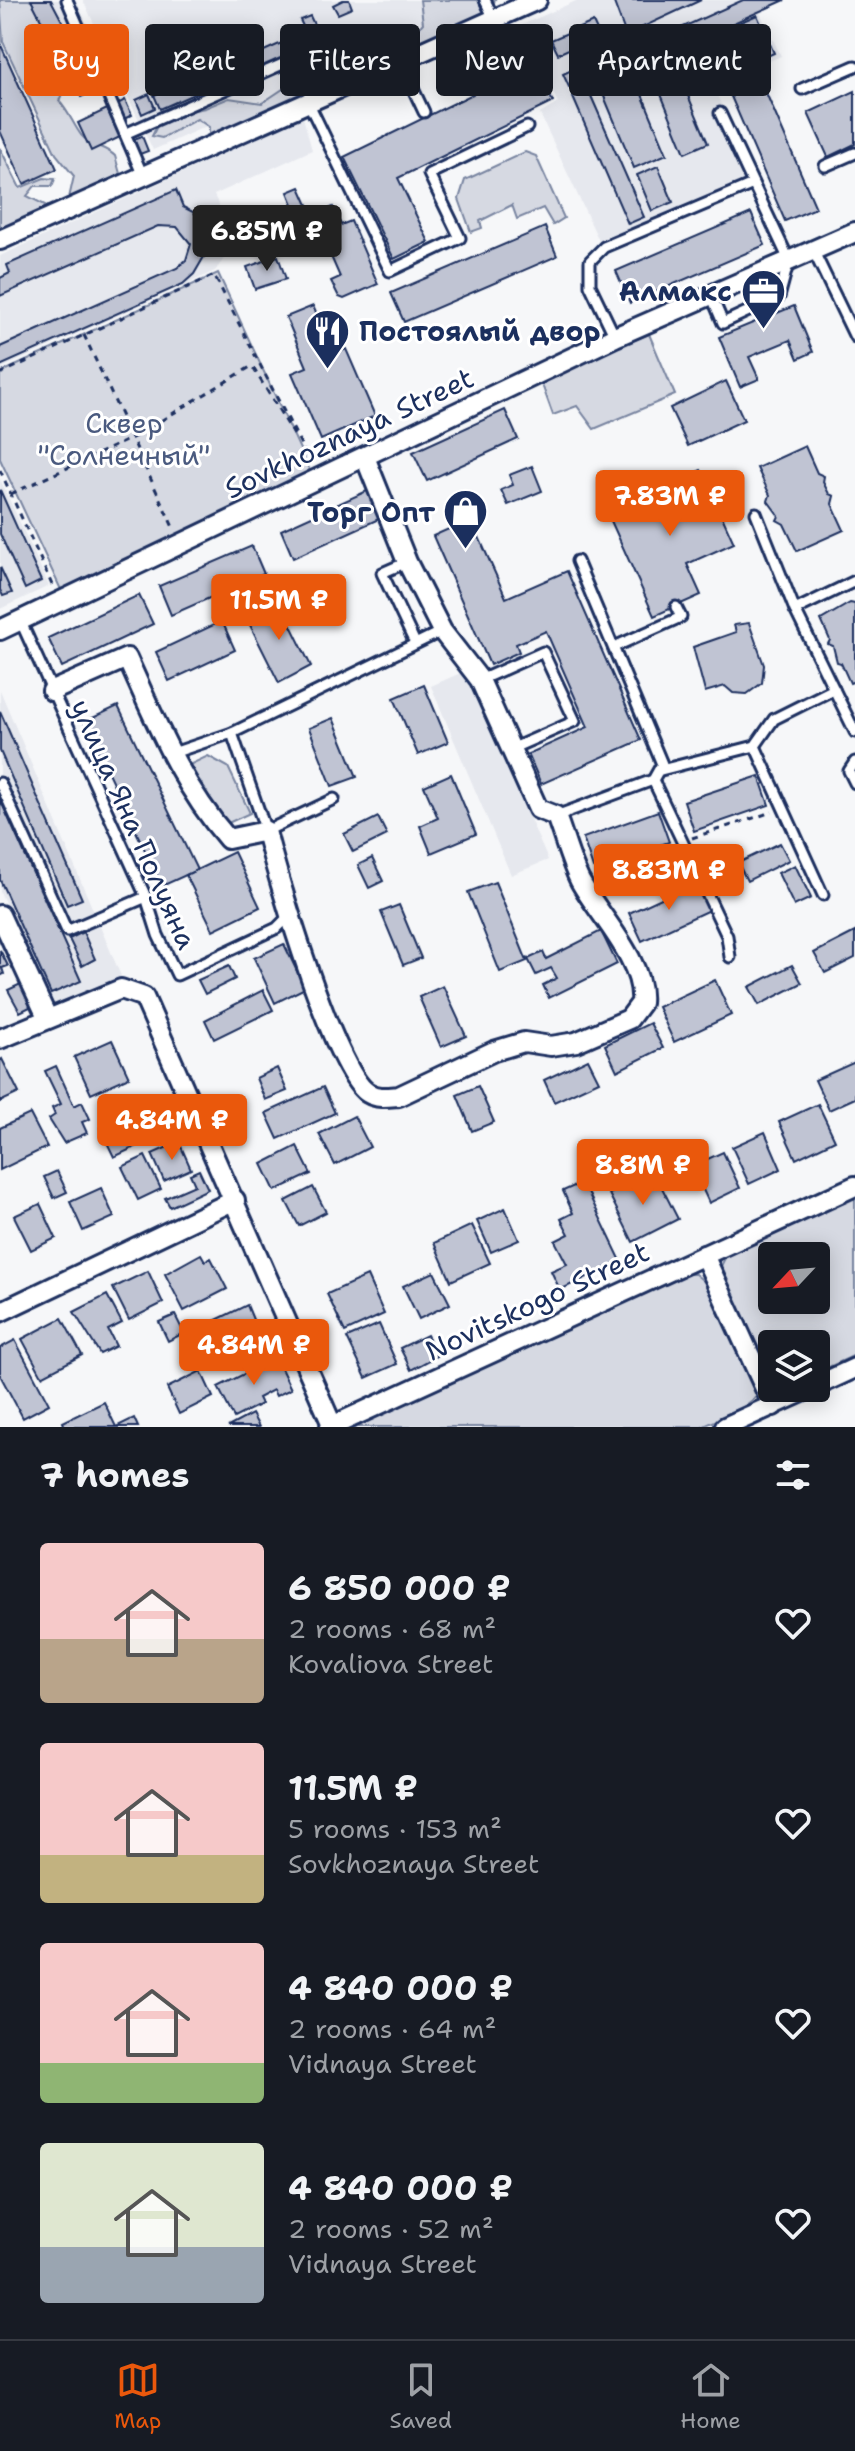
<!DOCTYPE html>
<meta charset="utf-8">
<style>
:root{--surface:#171b24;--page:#242831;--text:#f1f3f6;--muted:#9ea1a6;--line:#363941;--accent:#ea580c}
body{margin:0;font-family:"Shantell Sans",sans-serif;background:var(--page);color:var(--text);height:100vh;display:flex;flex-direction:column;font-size:30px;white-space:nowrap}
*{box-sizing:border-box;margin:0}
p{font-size:26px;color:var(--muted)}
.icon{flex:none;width:44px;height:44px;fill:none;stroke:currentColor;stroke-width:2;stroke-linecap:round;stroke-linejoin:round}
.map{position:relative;height:1427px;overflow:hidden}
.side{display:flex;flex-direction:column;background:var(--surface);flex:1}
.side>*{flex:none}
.guide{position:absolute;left:24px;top:24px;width:808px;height:72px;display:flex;gap:16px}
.needle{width:52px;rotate:244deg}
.tools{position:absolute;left:758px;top:1242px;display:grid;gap:16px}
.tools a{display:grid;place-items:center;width:72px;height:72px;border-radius:8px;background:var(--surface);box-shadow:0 4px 20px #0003;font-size:40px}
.price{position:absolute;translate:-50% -68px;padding:0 18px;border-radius:8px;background:var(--accent);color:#fff;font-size:26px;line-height:52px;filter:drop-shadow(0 2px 4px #0008)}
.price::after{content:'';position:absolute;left:50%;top:48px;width:24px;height:18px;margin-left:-12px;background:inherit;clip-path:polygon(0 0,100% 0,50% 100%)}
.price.selected{background:#222;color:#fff}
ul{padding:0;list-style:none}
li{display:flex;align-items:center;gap:24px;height:200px;padding:0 40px}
li span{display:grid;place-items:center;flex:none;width:224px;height:160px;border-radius:8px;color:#555}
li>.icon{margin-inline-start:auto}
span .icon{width:96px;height:96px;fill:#fffc;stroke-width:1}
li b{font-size:34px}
h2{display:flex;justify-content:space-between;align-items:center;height:96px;padding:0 40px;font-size:34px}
.pill{padding:0 28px;border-radius:8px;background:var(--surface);box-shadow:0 4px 20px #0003;font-size:28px;line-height:72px}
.pill.selected{background:var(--accent);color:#fff}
.dock{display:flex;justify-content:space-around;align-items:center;height:112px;border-top:2px solid var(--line);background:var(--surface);font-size:22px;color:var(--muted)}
.dock a{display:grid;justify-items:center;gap:4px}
.dock .selected{color:var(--accent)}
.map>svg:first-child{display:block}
.built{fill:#e6e8ee}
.green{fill:#d6d9e2;stroke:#7884a0;stroke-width:2;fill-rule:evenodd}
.building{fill:#c0c4d3;stroke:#1b2f5e;stroke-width:2}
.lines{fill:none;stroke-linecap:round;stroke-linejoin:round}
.lane-casing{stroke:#1b2f5e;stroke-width:15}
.street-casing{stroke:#1b2f5e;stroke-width:24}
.path{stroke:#1b2f5e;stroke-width:3;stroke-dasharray:6 6;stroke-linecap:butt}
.lane{stroke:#fff;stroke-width:9}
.street{stroke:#fff;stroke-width:18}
.labels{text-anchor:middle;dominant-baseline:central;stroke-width:6;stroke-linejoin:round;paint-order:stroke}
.poi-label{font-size:28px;font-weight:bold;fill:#1b2f5e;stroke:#fff;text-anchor:end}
.park-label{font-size:28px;fill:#4a5a7f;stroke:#fff}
.street-label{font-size:28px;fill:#1b2f5e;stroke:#fff}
</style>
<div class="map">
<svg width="855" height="1427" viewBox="0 0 855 1427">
<rect width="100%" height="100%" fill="#f6f7f9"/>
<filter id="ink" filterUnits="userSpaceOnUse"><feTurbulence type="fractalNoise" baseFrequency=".0125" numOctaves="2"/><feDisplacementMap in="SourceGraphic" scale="16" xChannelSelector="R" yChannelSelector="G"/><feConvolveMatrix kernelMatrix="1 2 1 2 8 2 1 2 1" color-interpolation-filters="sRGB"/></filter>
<g filter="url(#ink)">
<g class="built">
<polygon points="31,0 76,0 114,82 81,97"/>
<polygon points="83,0 424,0 435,24 153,150"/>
<polygon points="578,0 787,0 760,13 781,56 713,86 753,176 600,243 540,114 558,103 522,25"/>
<polygon points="303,117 312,150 214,195 236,242 215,271 0,369 0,256"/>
<polygon points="0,479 49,586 0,609"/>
<polygon points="465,671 548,860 511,875 431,686"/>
<polygon points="0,690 121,976 54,1006 0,892"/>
</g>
<g class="green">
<path d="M0,0H29L42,6L72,69L59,101C69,112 73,124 81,135C91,147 105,146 115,156L121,177L86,199L69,198L74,176L56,154L3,42Z"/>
<polygon points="420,0 495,0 492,7 480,17 370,71 366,66 216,139 209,135 209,127 197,119 162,138 152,136 158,124 178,113 205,108 229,98 262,103 283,89 296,88 339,68 367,46 389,47 412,36 423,23"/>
<polygon points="0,148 20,188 44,178 55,179 52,186 35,186 27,196 53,209 36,219 27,217 0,234"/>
<polygon points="525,152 536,156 564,218 553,225 543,208 517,219 512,205 480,221 482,228 471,232 459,199 465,180"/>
<polygon points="218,273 311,473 62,592 0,459 0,373"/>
<polygon points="649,334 675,395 594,429 577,406 553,415 540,379"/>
<polygon points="208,756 228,767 250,813 228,823 210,810 187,766"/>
<path d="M855,1194V1355L816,1373V1344H772V1382L722,1283L721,1266L727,1254ZM772,1256H816V1300H772Z"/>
<polygon points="680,1274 695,1274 712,1288 755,1384 756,1397 741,1409 702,1427 349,1427"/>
</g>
<g class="building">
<polygon points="31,0 51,0 98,89 81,97"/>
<polygon points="343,0 349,0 352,8 338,14 333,5"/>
<polygon points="613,0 701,0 626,35"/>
<polygon points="743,0 785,0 626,71 619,56"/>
<polygon points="757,15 774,53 754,62 736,24"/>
<polygon points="310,16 321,39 311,43 300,20"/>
<polygon points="593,22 599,35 558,54 551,40"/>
<polygon points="304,33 310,47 252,73 246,59"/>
<polygon points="0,43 57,169 24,184 0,131"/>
<polygon points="326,48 331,60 308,70 303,57"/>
<polygon points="739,48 746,66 715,80 707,62"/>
<polygon points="604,55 610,69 569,87 563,74"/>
<polygon points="671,55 708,143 685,153 649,65"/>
<polygon points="534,64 553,102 398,178 429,242 394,259 344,157"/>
<polygon points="757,72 816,208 785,221 726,85"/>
<polygon points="197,76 203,90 160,109 154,95"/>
<polygon points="636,80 667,154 634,168 603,94"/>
<polygon points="588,89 644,217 628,224 572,95"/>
<polygon points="855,91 855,144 828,157 808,113"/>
<polygon points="149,94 155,108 142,114 136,100"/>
<polygon points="125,100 132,115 124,119 118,104"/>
<polygon points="107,109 120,137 91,151 78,123"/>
<polygon points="142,136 148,151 140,154 134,139"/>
<polygon points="658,166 673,202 652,211 637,175"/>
<polygon points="300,187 313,216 333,207 341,225 351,221 378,284 344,299 339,297 331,281 340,277 326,245 312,251 288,192"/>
<polygon points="176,190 183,207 195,213 208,236 208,250 194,274 183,284 0,366 0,347 177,268 186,260 191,244 177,227 158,226 0,296 0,278 10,273 7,265"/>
<polygon points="751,213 765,245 630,303 616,271"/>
<polygon points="545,227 557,256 404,322 391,293"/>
<polygon points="278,256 286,279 255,289 247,267"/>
<polygon points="313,306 334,355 346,349 375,416 321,440 292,373 307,367 286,317"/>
<polygon points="794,306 813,352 798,359 790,340 749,357 759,379 740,387 719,337"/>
<polygon points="726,381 744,420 688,446 670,408"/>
<polygon points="505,410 518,439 427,481 413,452"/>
<polygon points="805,446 817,473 824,476 823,482 829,494 834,496 832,504 844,530 797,551 784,524 777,520 779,516 768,501 770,495 757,468"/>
<polygon points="532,466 542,491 508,505 501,490 513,485 509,475"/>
<polygon points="701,470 734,543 687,564 701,595 654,616 607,512"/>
<polygon points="0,490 41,581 25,589 0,534"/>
<polygon points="369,490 381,518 293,558 281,530"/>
<polygon points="471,519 506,598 567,571 641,740 541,784 528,754 588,727 546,631 516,644 519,652 490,665 433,536"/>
<polygon points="252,546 264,574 171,615 159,586"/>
<polygon points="0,567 12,593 3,596 0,590"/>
<polygon points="139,595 153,624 62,667 48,638"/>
<polygon points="279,601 311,666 279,683 246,617"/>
<polygon points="850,603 855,604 855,681 850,683 841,663 837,662 833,646 828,644 830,640 821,620"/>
<polygon points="222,621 235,650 169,681 156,652"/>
<polygon points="749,623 764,665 762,683 747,694 733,693 725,686 705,692 693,647 736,632 734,625"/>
<polygon points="424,685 448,742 418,755 394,698"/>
<polygon points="118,706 197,870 162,886 84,722"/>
<polygon points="0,711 82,899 67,905 0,751"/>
<polygon points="333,718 357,777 332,786 309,728"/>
<polygon points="451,774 476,834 431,853 420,826 438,818 424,786"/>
<polygon points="759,776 769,805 694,831 684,801"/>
<polygon points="0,799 81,981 51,994 0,880"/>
<polygon points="658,811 669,842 593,868 583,838"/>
<polygon points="378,817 387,835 353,852 344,834"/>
<polygon points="780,843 789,860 747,881 738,863"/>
<polygon points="234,852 260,907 213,930 186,875"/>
<polygon points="372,858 383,881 369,888 358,865"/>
<polygon points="795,865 811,898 794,906 778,873"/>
<polygon points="495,882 527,961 500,972 468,892"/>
<polygon points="696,882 709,910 642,941 629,913"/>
<polygon points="399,905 421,958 403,965 381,912"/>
<polygon points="601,931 617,964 549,998 543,985 557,978 551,968 536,975 528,959 543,952 546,959"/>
<polygon points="83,932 95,959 82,966 69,939"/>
<polygon points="855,932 855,958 825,973 814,953"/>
<polygon points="284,944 305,988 275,1003 254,958"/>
<polygon points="0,950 8,966 2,968 4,974 0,976"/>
<polygon points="792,965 802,983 759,1005 749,987"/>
<polygon points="229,966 235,979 205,994 198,980"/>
<polygon points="715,980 731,1015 674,1042 658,1007"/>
<polygon points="25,982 36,1004 20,1012 8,990"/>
<polygon points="443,986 466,1036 441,1047 419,997"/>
<polygon points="263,990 273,1010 214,1039 205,1020"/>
<polygon points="650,1023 663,1048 617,1071 605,1045"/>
<polygon points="112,1040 129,1077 91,1094 74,1057"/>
<polygon points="2,1059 19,1093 0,1102 0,1061"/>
<polygon points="588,1059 599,1081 554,1102 544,1080"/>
<polygon points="855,1062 855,1098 829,1110 815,1080"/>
<polygon points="56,1066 74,1106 82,1102 90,1119 82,1122 87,1133 64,1143 49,1119 55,1115 52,1108 61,1104 45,1071"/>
<polygon points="277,1068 287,1091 265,1100 256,1078"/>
<polygon points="478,1086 494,1122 472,1131 457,1095"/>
<polygon points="323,1087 335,1113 278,1139 266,1113"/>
<polygon points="818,1104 835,1140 796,1159 779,1122"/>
<polygon points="134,1111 141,1126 171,1112 178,1127 114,1157 100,1128"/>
<polygon points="30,1114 47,1147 0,1170 0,1128"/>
<polygon points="354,1116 370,1147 335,1165 319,1134"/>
<polygon points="765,1132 781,1169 749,1184 732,1147"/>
<polygon points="179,1142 191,1169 164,1181 152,1154"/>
<polygon points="297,1146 311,1174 275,1191 262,1164"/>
<polygon points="723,1152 740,1188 709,1203 692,1166"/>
<polygon points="145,1156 161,1189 138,1200 122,1167"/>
<polygon points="199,1170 208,1189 170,1207 165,1198 195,1185 190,1174"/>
<polygon points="57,1171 67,1192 54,1198 44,1177"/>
<polygon points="654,1172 678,1219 633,1242 609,1194"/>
<polygon points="583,1182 621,1261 560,1290 551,1271 567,1264 555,1241 569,1234 561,1219 573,1213 563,1191"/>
<polygon points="313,1187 326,1212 299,1226 286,1201"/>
<polygon points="101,1188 114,1217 83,1231 70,1202"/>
<polygon points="40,1204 56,1238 31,1250 14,1216"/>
<polygon points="505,1208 519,1240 491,1252 477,1221"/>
<polygon points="472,1225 490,1263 451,1281 434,1243"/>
<polygon points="201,1254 205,1261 211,1258 227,1289 184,1311 165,1274"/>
<polygon points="148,1271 163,1303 129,1320 113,1288"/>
<polygon points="434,1272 450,1304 419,1319 403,1286"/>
<polygon points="367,1276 384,1314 345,1332 327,1294"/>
<polygon points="107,1295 122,1323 108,1330 116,1346 100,1354 74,1312"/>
<polygon points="247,1305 261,1339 247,1346 252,1357 228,1368 223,1357 227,1355 210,1323"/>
<polygon points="175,1315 184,1333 168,1341 159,1322"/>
<polygon points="62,1318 82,1355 42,1376 22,1339"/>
<polygon points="379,1324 397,1364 366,1378 347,1338"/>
<polygon points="427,1335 437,1356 411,1370 400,1348"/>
<polygon points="15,1340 49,1404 23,1418 0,1375 0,1348"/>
<polygon points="276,1358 291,1389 276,1396 273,1390 258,1398 261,1404 234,1418 218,1387"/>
<polygon points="201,1371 213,1397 179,1414 167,1388"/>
<polygon points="104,1402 116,1427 134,1418 138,1427 65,1427 63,1422"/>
<polygon points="252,1414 259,1427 228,1427"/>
</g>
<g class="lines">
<defs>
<g id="lane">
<polyline points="67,0 143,176"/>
<polyline points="485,0 494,19"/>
<polyline points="400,61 424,112"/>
<polyline points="802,89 855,66"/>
<polyline points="308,102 390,271 460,238 429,174 527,127"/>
<polyline points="127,133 294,59"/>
<polyline points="825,166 855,153"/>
<polyline points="813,250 855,337"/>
<polyline points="711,295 723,323 779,297 789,260 720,113"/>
<polyline points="615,337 590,285 590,261 604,247 753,184"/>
<polyline points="756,513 795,610"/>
<polyline points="407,562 382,573 415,643"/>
<polyline points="855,581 795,610 855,732"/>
<polyline points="20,620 146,897 158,935 177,975 277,928 288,917"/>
<polyline points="614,647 681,617 676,607"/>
<polyline points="480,680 543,652 575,721 511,749"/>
<polyline points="232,733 266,831 334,799"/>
<polyline points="755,746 823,895"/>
<polyline points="170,754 232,733 442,631"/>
<polyline points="855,762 849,771 855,783"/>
<polyline points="661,770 755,746 774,719 834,689"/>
<polyline points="653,780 727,936 730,957"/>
<polyline points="0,783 67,931 146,897"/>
<polyline points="556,816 653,780 662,764 577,561"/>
</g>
<g id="street">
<polyline points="0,240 537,0"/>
<polyline points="0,630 615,337 855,232"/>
<path d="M52,691L127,658C156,722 181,785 228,839L266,831C277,876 335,1074 368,1093C378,1099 388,1097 399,1096L494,1051L524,1042L551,1046L576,1042L629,1019L641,1003C645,961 599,916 580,881C570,861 564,837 556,816L538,809L480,680L442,631L407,562L365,457"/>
<polyline points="0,915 47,1017"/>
<polyline points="0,1039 121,989 144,997 333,1427"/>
<polyline points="704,1255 773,1406"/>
<polyline points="0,1312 235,1200"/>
<polyline points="816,1386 855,1368"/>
<polyline points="330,1427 855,1186"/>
<polyline points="725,1427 811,1388"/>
</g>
</defs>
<use href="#lane" class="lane-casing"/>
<use href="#street" class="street-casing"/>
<g class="path">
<polyline points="84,335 173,527"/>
<polyline points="0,374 214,275 310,462"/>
<polyline points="0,470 53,587"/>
<polyline points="11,494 132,438 252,366 296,438"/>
<polyline points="692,838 772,812"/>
</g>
<use href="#lane" class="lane"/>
<use href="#street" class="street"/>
</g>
</g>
<defs>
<symbol id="office-pin" viewBox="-11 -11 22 30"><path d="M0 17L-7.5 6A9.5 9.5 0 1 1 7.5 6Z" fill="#1b2f5e" stroke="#fff"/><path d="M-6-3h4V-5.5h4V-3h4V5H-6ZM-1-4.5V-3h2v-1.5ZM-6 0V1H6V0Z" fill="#fff"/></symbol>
<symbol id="restaurant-pin" viewBox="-11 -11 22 30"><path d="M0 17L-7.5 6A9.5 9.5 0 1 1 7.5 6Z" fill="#1b2f5e" stroke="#fff"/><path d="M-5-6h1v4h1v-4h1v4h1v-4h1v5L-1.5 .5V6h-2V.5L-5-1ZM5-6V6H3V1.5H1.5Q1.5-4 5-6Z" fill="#fff"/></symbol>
<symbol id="shop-pin" viewBox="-11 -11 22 30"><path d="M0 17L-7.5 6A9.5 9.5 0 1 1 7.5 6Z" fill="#1b2f5e" stroke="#fff"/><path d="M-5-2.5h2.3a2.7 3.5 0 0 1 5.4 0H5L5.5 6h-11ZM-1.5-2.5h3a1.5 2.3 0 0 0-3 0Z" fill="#fff"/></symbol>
</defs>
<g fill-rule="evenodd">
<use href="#office-pin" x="738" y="266" width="51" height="69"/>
<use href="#restaurant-pin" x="302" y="306" width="51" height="69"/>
<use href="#shop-pin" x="440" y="486" width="51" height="69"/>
</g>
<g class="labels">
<g class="poi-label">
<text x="732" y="291">Алмакс</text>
<text x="359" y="331" text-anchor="start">Постоялый двор</text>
<text x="435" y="512">Торг Опт</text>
</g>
<g class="park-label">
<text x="124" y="423">Сквер<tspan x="124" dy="32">"Солнечный"</tspan></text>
</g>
<g class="street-label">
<text transform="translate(349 433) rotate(-25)">Sovkhoznaya Street</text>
<text transform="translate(134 824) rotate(66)">улица Яна Полуяна</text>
<text transform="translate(537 1301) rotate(-25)">Novitskogo Street</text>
</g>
</g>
</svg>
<div class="tools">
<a><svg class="needle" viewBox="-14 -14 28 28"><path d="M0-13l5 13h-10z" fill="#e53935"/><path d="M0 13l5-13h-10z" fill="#9ea1a6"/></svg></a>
<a><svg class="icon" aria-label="layers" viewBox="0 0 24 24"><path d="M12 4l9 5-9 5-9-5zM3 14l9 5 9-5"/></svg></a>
</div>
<b class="price selected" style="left:267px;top:273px">6.85M ₽</b>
<b class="price" style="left:670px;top:538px">7.83M ₽</b>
<b class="price" style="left:279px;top:642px">11.5M ₽</b>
<b class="price" style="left:669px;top:912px">8.83M ₽</b>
<b class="price" style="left:172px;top:1162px">4.84M ₽</b>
<b class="price" style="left:643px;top:1207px">8.8M ₽</b>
<b class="price" style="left:254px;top:1387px">4.84M ₽</b>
<div class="guide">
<a class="pill selected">Buy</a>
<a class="pill">Rent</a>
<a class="pill">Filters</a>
<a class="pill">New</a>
<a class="pill">Apartment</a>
</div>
</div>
<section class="side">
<h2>7 homes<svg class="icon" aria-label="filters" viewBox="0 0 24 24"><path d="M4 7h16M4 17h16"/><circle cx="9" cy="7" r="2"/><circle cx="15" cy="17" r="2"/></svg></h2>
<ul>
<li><span style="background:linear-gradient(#f6c9c9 60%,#b9a48a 0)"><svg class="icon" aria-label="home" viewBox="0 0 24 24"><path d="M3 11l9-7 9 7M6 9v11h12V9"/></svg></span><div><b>6 850 000 ₽</b><p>2 rooms · 68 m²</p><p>Kovaliova Street</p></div><svg class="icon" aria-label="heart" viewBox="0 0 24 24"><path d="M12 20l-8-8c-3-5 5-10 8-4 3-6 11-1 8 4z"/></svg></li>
<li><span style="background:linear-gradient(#f6c9c9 70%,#c2b280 0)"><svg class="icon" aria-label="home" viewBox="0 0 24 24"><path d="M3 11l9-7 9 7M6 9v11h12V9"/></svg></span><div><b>11.5M ₽</b><p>5 rooms · 153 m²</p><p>Sovkhoznaya Street</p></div><svg class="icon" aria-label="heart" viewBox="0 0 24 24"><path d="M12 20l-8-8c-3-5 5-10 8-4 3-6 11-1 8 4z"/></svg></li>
<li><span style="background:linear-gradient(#f6c9c9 75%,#8fb573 0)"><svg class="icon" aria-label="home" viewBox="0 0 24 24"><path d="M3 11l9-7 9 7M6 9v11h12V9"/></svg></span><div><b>4 840 000 ₽</b><p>2 rooms · 64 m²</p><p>Vidnaya Street</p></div><svg class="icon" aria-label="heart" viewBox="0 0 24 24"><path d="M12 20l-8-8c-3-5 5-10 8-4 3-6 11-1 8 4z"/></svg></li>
<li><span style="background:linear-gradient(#dfe7d0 65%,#9aa5b1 0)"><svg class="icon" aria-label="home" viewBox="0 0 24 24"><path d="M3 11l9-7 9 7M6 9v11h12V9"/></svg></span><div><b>4 840 000 ₽</b><p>2 rooms · 52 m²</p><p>Vidnaya Street</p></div><svg class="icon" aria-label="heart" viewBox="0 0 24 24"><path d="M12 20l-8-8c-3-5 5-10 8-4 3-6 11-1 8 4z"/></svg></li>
</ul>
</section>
<nav class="dock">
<a class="selected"><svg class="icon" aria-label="map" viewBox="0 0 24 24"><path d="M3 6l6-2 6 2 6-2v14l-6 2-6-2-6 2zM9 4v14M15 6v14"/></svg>Map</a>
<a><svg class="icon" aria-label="saved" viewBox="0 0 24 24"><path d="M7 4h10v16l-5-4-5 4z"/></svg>Saved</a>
<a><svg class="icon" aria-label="home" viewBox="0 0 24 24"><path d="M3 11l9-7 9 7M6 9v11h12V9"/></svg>Home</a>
</nav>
